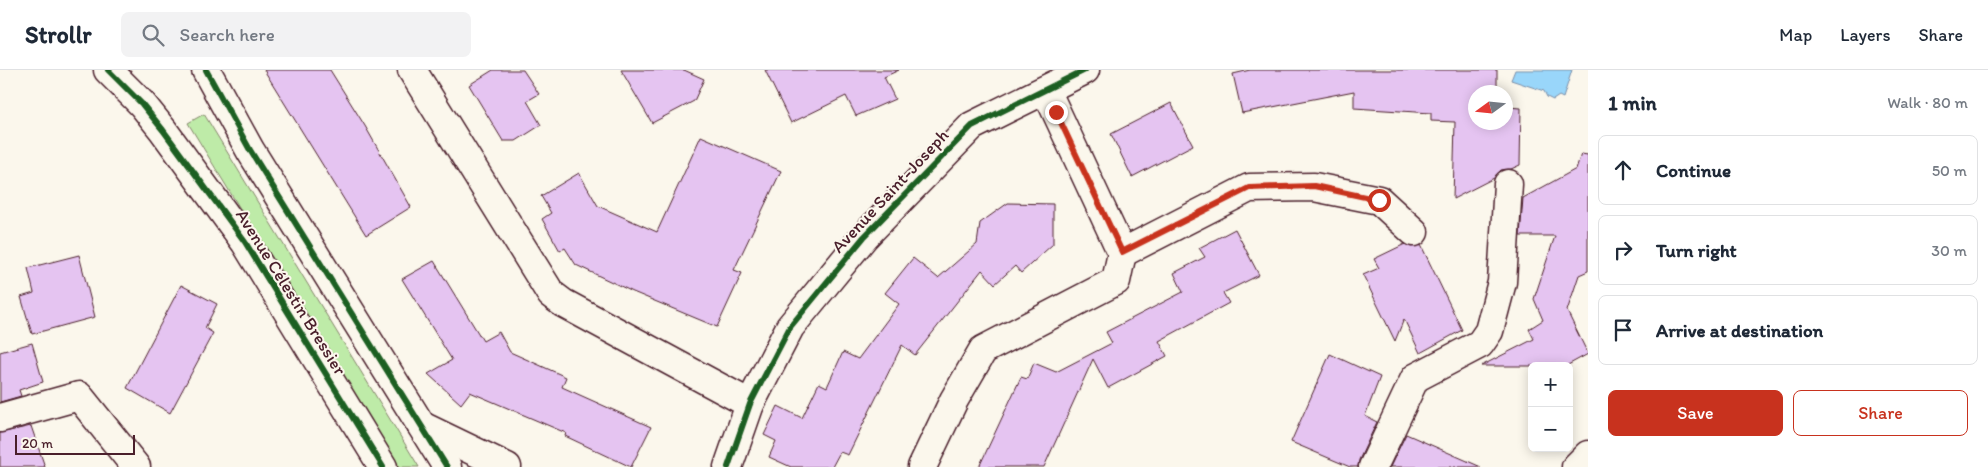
<!DOCTYPE html>
<html lang="en">
<head>
<meta charset="utf-8">
<style>
  :root { --surface:#fff; --page:#f2f2f3; --text:#1f2937; --muted:#747a83; --line:#e0e1e3; --accent:#c8321e }
  body { margin:0; font-family:Itim,sans-serif; background:var(--page); color:var(--text) }
  .controls { position:absolute; right:15px; bottom:15px; display:grid; overflow:hidden; border-radius:8px; box-shadow:0 2px 12px #0003 }
  .controls button { width:45px; height:45px; display:grid; place-items:center; padding:0; border:0; border-bottom:1px solid var(--line); background:var(--surface); color:var(--text); font:25px sans-serif }
  .compass { position:absolute; left:1468px; top:15px; width:45px; height:45px; border-radius:50%; background:var(--surface); box-shadow:0 2px 12px #0003; rotate:255deg }
  .scale { position:absolute; left:15px; bottom:12px; width:120px; box-sizing:border-box; padding-left:5px; border:2px solid #4a1f2b; border-top:0; font-size:14px; line-height:18px; white-space:nowrap; color:#4a1f2b; -webkit-text-stroke:4px #fbf7ec; paint-order:stroke }
  .stop { position:absolute; width:15px; height:15px; margin:-11px; border:4px solid #c8321e; border-radius:50%; background:#fff }
  .stop.end { background:#c8321e; border-color:#fff; box-shadow:0 1px 5px #0008 }
  .list { margin:0; padding:0; list-style:none }
  h2 { display:flex; justify-content:space-between; align-items:center; height:65px; margin:0; padding:0 20px; font-size:21px }
  h2 small { font-size:16px; font-weight:400; color:var(--muted) }
  .list li { display:grid; grid-template-columns:32px 1fr auto; gap:15px; align-items:center; box-sizing:border-box; height:70px; margin:0 10px 10px; padding:0 10px; border:1px solid var(--line); border-radius:8px }
  .list b { display:block; font-size:19px; white-space:nowrap }
  .list em { font-size:16px; font-style:normal; color:var(--muted) }
  .actions { display:flex; gap:10px; padding:15px 20px }
  .actions a { flex:1; padding:11px 0; border:1px solid var(--accent); border-radius:8px; text-align:center; font-size:18px; color:var(--accent) }
  .actions .main { background:var(--accent); color:#fff }
  .icon { flex:none; width:28px; height:28px; fill:none; stroke:currentColor; stroke-width:2; stroke-linecap:round; stroke-linejoin:round }
  .map { position:relative; flex:none; width:1588px; height:397px; overflow:hidden }
  header { display:flex; align-items:center; gap:30px; box-sizing:border-box; height:70px; padding:0 25px; background:var(--surface); border-bottom:1px solid var(--line) }
  header strong { font-size:24px }
  nav { display:flex; gap:28px; margin-inline-start:auto; font-size:18px }
  .search { width:350px; height:45px; background:var(--page); display:flex; align-items:center; gap:12px; box-sizing:border-box; padding:0 18px; border-radius:8px; color:var(--muted); font-size:19px }
  main { display:flex }
  aside { flex:1; background:var(--surface) }
  .map>svg:first-child { display:block }
  .green { fill:#beeba8; stroke:#84856a }
  .water { fill:#99d6fa; stroke:#798da7 }
  .building { fill:#e5c4f1; stroke:#4a1f2b }
  .lines { fill:none; stroke-linecap:round; stroke-linejoin:round }
  .minor-casing { stroke:#4a1f2b; stroke-width:31 }
  .secondary-casing { stroke:#4a1f2b; stroke-width:31 }
  .minor { stroke:#fbf7ec; stroke-width:28 }
  .secondary { stroke:#fbf7ec; stroke-width:28 }
  .cycleway-casing { stroke:#fbf7ec; stroke-width:9 }
  .cycleway { stroke:#1b5e20; stroke-width:6 }
  .route { stroke:#c8321e; stroke-width:6 }
  .labels { text-anchor:middle; dominant-baseline:central; stroke-width:4; stroke-linejoin:round; paint-order:stroke }
  .street-label { font-size:18px; fill:#4a1f2b; stroke:#fbf7ec }
</style>
</head>
<body>
<header>
<strong>Strollr</strong>
<div class="search"><svg class="icon" aria-label="search" viewBox="0 0 24 24"><circle cx="10" cy="10" r="6"/><path d="M15 15l6 6"/></svg>Search here</div>
<nav><a>Map</a><a>Layers</a><a>Share</a></nav>
</header>
<main>
<div class="map">
<svg width="1588" height="397" viewBox="0 0 1588 397">
  <rect width="100%" height="100%" fill="#fbf7ec"/>
  <filter id="ink" filterUnits="userSpaceOnUse"><feTurbulence type="fractalNoise" baseFrequency=".02" numOctaves="2"/><feDisplacementMap in="SourceGraphic" scale="10" xChannelSelector="R" yChannelSelector="G"/><feConvolveMatrix kernelMatrix="1 2 1 2 8 2 1 2 1" color-interpolation-filters="sRGB"/></filter>
  <g filter="url(#ink)">
    <polygon class="green" points="204,44 419,397 397,397 188,53"/>
    <polygon class="water" points="1515,0 1572,0 1563,28 1559,26 1553,30 1547,27 1544,21 1511,10"/>
    <g class="building">
      <polygon points="264,0 330,0 365,56 411,137 366,165"/>
      <polygon points="493,0 523,0 539,24 527,31 541,55 516,71 503,71 469,15"/>
      <polygon points="621,0 684,0 704,9 694,31 652,53"/>
      <polygon points="765,0 899,0 884,7 895,29 856,46 846,26 791,53"/>
      <polygon points="1250,0 1497,0 1497,22 1476,22 1476,52 1506,52 1506,37 1521,38 1520,95 1511,99 1501,100 1494,108 1453,129 1455,52 1431,51 1431,43 1354,38 1354,21 1242,43 1233,4"/>
      <polygon points="1171,33 1193,75 1132,107 1111,64"/>
      <polygon points="701,66 781,101 734,200 742,203 717,257 633,222 576,195 565,178 560,181 542,149 551,143 541,126 579,103 598,136 657,162"/>
      <polygon points="1581,84 1588,85 1588,201 1579,205 1567,241 1588,284 1566,296 1481,296 1534,269 1529,259 1543,250 1534,229 1555,166 1520,166 1523,128 1576,99"/>
      <polygon points="1008,133 1053,134 1053,174 1021,203 1015,196 995,214 982,200 915,285 902,275 848,385 840,382 832,397 791,397 769,387 776,371 764,365 778,336 802,348 819,313 827,317 843,282 858,289 899,234 885,223 913,188 938,208 977,174 980,153"/>
      <polygon points="1235,159 1259,205 1223,223 1229,233 1159,271 1167,286 1108,318 1093,289 1044,397 979,397 1021,307 1027,309 1034,293 1056,302 1112,273 1106,262 1183,222 1174,203 1205,187 1199,178"/>
      <polygon points="1405,174 1411,177 1421,175 1462,260 1420,283 1404,249 1395,271 1363,205 1379,198 1374,189"/>
      <polygon points="79,185 95,247 32,264 21,227 34,223 28,198"/>
      <polygon points="434,191 483,271 499,262 510,282 566,307 562,317 651,357 631,397 565,366 566,363 470,322 461,334 428,304 452,290 402,209"/>
      <polygon points="181,215 217,234 205,258 213,263 170,343 127,318"/>
      <polygon points="32,273 43,312 19,320 21,326 0,332 0,282"/>
      <polygon points="1330,284 1380,307 1365,346 1377,352 1359,390 1358,397 1350,397 1291,372"/>
      <polygon points="31,356 45,397 0,397 0,363"/>
      <polygon points="1406,364 1481,397 1390,397"/>
    </g>
    <g class="lines">
      <defs>
        <g id="minor">
          <polyline points="412,0 551,224 563,233 750,334"/>
          <polyline points="1122,183 1249,118 1314,117 1379,130 1414,162"/>
          <polyline points="0,348 79,326 136,397"/>
          <polyline points="422,356 507,397"/>
          <polyline points="728,397 750,334 790,257 864,167 972,56 1085,0"/>
          <polyline points="922,397 954,330 983,280 1116,211 1122,183 1046,20"/>
          <polyline points="1373,397 1415,308 1480,274 1489,261 1502,212 1508,114"/>
          <polyline points="1576,397 1588,385"/>
        </g>
        <g id="secondary">
          <polyline points="108,0 142,34 163,60 245,172 383,397"/>
          <polyline points="206,0 250,80 447,397"/>
        </g>
      </defs>
      <use href="#minor" class="minor-casing"/>
      <use href="#secondary" class="secondary-casing"/>
      <use href="#minor" class="minor"/>
      <use href="#secondary" class="secondary"/>
      <defs>
        <g id="cycleway">
          <polyline points="108,0 142,34 163,60 245,172 383,397"/>
          <polyline points="206,0 250,80 447,397"/>
          <polyline points="728,397 750,334 790,257 864,167 972,56 1085,0"/>
        </g>
      </defs>
      <use href="#cycleway" class="cycleway-casing"/>
      <use href="#cycleway" class="cycleway"/>
    </g>
  </g>
  <g class="lines" filter="url(#ink)">
    <polyline class="route" points="1056,42 1122,182 1249,118 1314,116 1379,130"/>
  </g>
  <g class="labels">
    <g class="street-label">
      <text transform="translate(890 121) rotate(-47)">Avenue Saint-Joseph</text>
      <text transform="translate(291 222) rotate(58)">Avenue Célestin Bressier</text>
    </g>
  </g>
</svg>
<div class="controls">
<button>+</button>
<button>−</button>
</div>
<svg class="compass" viewBox="-18 -18 36 36"><path d="M0-13l5 13h-10z" fill="#e53935"/><path d="M0 13l5-13h-10z" fill="#747a83"/></svg>
<div class="scale">20 m</div>
<div class="stop" style="left:1379px;top:130px"></div>
<div class="stop end" style="left:1056px;top:42px"></div>
</div>
<aside>
<h2>1 min<small>Walk · 80 m</small></h2>
<ul class="list">
<li><svg class="icon" aria-label="ahead" viewBox="0 0 24 24"><path d="M12 20V5M6 11l6-6 6 6"/></svg><div><b>Continue</b></div><em>50 m</em></li>
<li><svg class="icon" aria-label="right" viewBox="0 0 24 24"><path d="M7 20v-9h11M14 6l5 5-5 5"/></svg><div><b>Turn right</b></div><em>30 m</em></li>
<li><svg class="icon" aria-label="arrive" viewBox="0 0 24 24"><path d="M6 21V4h12l-3 4 3 4H6"/></svg><div><b>Arrive at destination</b></div></li>
</ul>
<div class="actions"><a class="main">Save</a><a>Share</a></div>
</aside>
</main>
</body>
</html>
